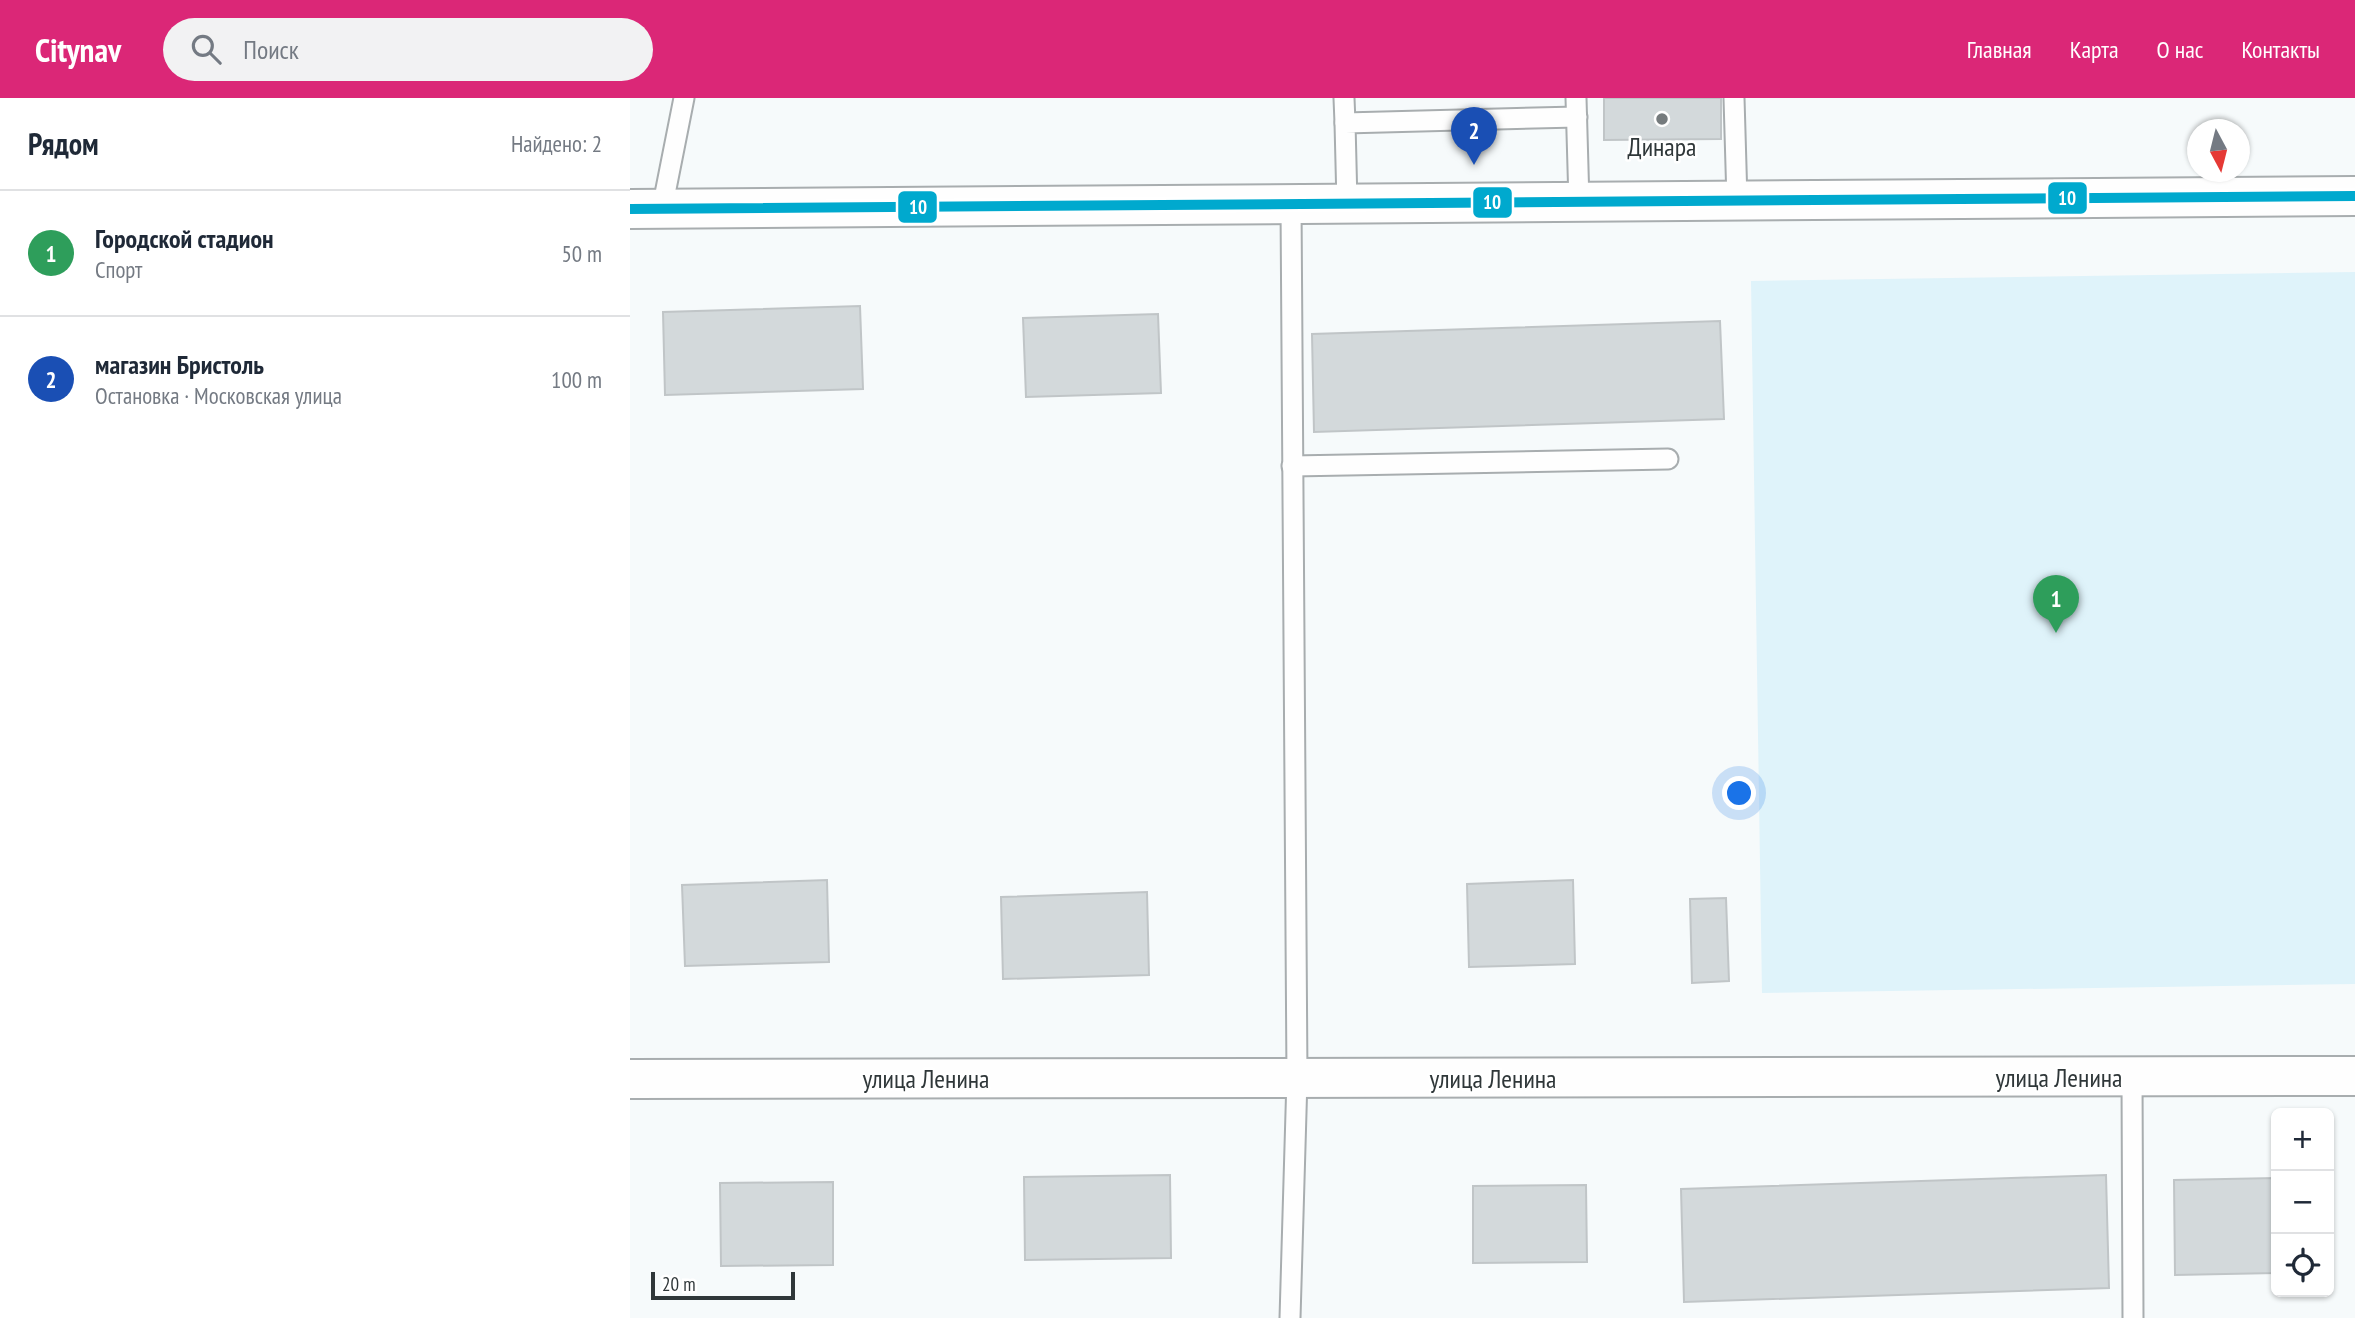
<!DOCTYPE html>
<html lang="ru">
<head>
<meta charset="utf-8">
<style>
  :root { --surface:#fff; --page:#f2f2f3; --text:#1f2937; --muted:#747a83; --line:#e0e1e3; --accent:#db2777 }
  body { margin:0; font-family:"PT Sans Narrow",sans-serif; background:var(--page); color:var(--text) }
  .controls { position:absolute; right:21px; bottom:21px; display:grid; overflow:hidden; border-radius:10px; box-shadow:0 2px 5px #0004 }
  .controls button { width:63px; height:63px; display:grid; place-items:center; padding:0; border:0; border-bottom:2px solid var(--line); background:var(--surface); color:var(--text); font:35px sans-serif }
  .compass { position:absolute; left:1557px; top:21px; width:63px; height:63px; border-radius:50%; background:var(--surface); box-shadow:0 2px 5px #0004; rotate:173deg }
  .scale { position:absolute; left:21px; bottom:18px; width:144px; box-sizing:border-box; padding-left:7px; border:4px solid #2f3739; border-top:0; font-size:19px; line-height:24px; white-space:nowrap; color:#2f3739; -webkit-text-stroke:5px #fff; paint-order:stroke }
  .you { position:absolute; left:1110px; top:696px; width:24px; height:24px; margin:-18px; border:5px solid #fff; border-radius:50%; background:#1a73e8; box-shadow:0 0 0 10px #1a73e833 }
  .badge { display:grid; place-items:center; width:46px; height:46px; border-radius:50%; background:var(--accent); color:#fff; font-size:23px; font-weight:700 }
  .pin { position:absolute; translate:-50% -58px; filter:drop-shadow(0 2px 4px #0008) }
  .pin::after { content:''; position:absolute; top:37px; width:24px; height:21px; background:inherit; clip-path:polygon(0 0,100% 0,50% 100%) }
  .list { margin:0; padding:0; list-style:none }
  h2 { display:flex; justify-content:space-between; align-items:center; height:91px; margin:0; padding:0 28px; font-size:30px }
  h2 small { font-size:23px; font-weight:400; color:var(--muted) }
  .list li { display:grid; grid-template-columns:46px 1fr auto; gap:21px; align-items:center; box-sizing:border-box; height:126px; padding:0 28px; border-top:2px solid var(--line) }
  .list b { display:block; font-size:26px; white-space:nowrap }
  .list p { margin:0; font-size:23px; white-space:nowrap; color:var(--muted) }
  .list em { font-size:23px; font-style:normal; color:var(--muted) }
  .icon { flex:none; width:38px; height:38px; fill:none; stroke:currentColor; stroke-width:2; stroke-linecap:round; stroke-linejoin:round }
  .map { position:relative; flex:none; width:1725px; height:1220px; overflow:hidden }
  header { display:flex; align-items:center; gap:42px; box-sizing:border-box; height:98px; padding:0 35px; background:var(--accent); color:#fff }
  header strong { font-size:33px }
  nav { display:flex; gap:38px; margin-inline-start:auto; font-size:24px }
  .search { width:490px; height:63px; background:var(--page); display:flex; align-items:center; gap:18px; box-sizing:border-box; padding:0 24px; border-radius:38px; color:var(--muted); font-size:26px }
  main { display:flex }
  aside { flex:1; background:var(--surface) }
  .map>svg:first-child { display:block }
  .green { fill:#dff3fa }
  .building { fill:#d3d9db; stroke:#c0c5c7; stroke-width:2 }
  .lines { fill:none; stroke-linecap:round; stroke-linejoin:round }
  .lane-casing { stroke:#a8adaf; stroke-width:23 }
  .street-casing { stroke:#a8adaf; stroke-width:42 }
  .lane { stroke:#fefefe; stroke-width:19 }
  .street { stroke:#fefefe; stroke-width:38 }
  .bus-1-casing { stroke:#fff; stroke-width:16 }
  .bus-1 { stroke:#00a9ce; stroke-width:10 }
  .poi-dot { fill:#757b7d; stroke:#fff; stroke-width:2.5 }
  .labels { text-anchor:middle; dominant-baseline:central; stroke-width:5; stroke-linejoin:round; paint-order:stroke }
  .poi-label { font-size:26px; fill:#2f3739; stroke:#fff }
  .street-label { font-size:26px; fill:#2f3739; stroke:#fff }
  .line-badge { stroke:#fff; stroke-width:2.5 }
  .badge-label { font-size:19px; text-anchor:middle; font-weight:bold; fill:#fff }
</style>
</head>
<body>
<header>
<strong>Citynav</strong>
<div class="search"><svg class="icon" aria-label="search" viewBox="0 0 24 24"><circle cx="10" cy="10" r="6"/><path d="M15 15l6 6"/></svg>Поиск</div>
<nav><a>Главная</a><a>Карта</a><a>О нас</a><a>Контакты</a></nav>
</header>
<main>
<aside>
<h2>Рядом<small>Найдено: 2</small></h2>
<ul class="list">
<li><span class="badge" style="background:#2e9e5b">1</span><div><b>Городской стадион</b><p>Спорт</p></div><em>50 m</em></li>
<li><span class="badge" style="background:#1a4fb4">2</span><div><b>магазин Бристоль</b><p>Остановка · Московская улица</p></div><em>100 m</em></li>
</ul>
</aside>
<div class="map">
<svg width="1725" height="1220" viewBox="0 0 1725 1220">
  <rect width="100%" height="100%" fill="#f6fafb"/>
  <polygon class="green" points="1725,174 1725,886 1132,895 1121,183"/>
  <g class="building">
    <polygon points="974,0 1091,0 1091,41 974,42"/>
    <polygon points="230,208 233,291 35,297 33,214"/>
    <polygon points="528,216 531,295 396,299 393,220"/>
    <polygon points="1090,223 1094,321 684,334 682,236"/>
    <polygon points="197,782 199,864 55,868 52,787"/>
    <polygon points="943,782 945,866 839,869 837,786"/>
    <polygon points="517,794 519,877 373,881 371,799"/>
    <polygon points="1096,800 1099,883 1062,885 1060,801"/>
    <polygon points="540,1077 541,1160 395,1162 394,1079"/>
    <polygon points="1476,1077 1479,1190 1054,1204 1051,1091"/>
    <polygon points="1646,1080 1646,1175 1545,1177 1544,1082"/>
    <polygon points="203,1084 203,1167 91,1168 90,1085"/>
    <polygon points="956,1087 957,1164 843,1165 843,1088"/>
  </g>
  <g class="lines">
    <defs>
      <g id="lane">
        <polyline points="714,0 715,25"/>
        <polyline points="946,0 949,105"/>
        <polyline points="1104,0 1107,103"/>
        <polyline points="717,106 715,25 947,19"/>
        <polyline points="32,111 54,0"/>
        <polyline points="662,368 1038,361"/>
        <polyline points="1502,979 1503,1220"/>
        <polyline points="660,1220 667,980 661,106"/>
      </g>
      <g id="street">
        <polyline points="0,111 1725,98"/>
        <polyline points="0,981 1725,978"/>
      </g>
    </defs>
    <use href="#lane" class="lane-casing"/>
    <use href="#street" class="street-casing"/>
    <use href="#lane" class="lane"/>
    <use href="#street" class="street"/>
    <defs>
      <polyline id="bus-1" points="0,111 1725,98"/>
    </defs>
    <use href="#bus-1" class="bus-1-casing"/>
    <use href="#bus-1" class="bus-1"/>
  </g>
  <circle class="poi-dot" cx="1032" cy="21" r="7"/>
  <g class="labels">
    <g class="poi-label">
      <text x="1032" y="48">Динара</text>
    </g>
    <g class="street-label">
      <text x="1429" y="979">улица Ленина</text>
      <text x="296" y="980">улица Ленина</text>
      <text x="863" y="980">улица Ленина</text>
    </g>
  </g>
  <g class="line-badge">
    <rect x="1417" y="83" width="41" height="34" rx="7" fill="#00a9ce"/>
    <rect x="842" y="88" width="41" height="33" rx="7" fill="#00a9ce"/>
    <rect x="267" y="92" width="41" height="34" rx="7" fill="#00a9ce"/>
  </g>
  <g class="badge-label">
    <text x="1437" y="107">10</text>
    <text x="862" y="111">10</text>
    <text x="288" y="116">10</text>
  </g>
</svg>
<div class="controls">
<button>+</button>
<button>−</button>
<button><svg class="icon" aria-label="locate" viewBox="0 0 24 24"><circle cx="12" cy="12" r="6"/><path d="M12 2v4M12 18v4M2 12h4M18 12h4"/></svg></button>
</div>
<svg class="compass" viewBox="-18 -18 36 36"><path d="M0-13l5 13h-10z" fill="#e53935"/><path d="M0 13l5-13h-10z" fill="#747a83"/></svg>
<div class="scale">20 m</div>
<div class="you"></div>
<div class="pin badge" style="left:1426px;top:535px;background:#2e9e5b">1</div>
<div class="pin badge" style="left:844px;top:67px;background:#1a4fb4">2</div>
</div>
</main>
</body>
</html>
